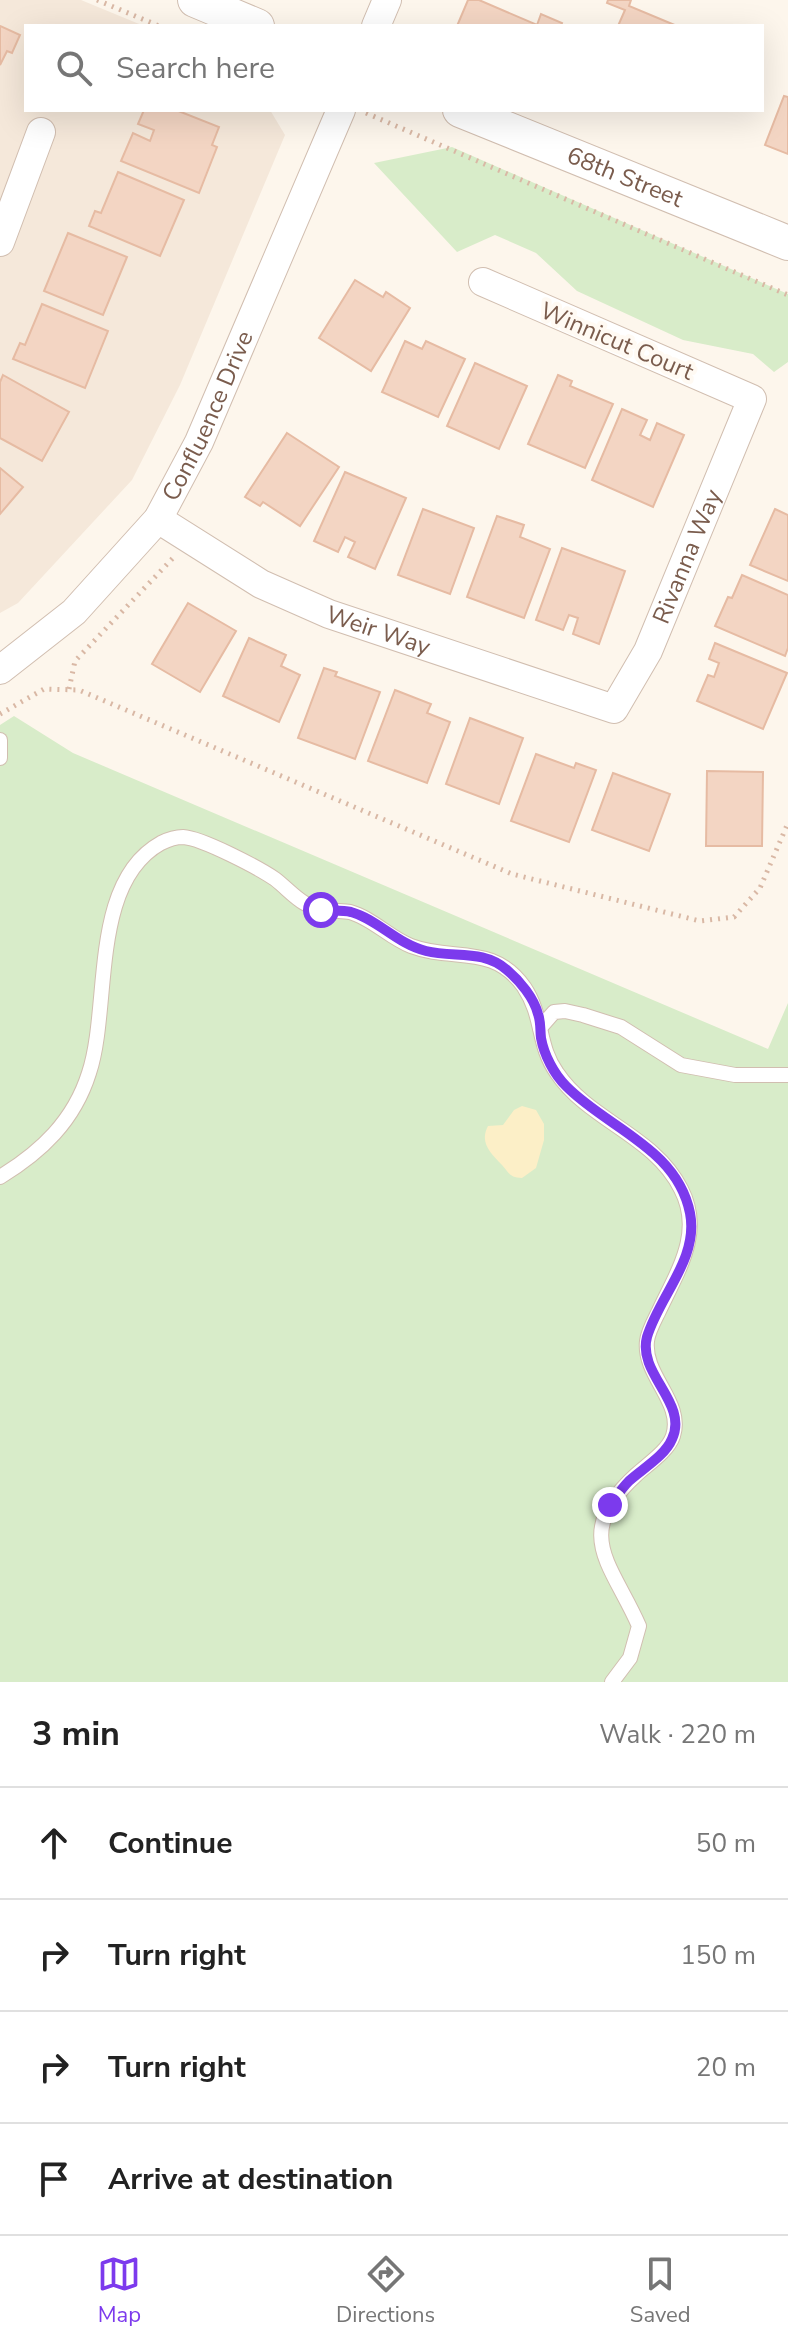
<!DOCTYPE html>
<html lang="en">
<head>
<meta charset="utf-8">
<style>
  :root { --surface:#fff; --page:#f2f2f2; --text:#222; --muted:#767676; --line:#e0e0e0; --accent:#7c3aed }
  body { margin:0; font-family:"Nunito Sans",sans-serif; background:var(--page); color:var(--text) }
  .stop { position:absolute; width:24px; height:24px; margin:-18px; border:6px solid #7c3aed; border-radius:50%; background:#fff }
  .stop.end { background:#7c3aed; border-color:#fff; box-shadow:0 2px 8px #0008 }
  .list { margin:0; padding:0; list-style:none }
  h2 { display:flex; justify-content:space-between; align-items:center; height:104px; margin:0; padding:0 32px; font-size:34px }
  h2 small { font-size:26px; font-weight:400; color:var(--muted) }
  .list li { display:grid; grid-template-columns:52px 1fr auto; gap:24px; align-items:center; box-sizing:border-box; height:112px; padding:0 32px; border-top:2px solid var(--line) }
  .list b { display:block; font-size:30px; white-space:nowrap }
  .list em { font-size:26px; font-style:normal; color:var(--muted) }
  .icon { flex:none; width:44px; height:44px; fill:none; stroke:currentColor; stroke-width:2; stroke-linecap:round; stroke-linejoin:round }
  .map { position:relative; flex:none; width:788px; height:1682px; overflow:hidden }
  .search { position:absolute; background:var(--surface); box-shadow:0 8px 32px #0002; left:24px; right:24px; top:24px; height:88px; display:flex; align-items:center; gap:20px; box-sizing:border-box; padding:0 28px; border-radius:0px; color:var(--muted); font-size:30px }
  .sheet { height:552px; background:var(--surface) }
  nav { display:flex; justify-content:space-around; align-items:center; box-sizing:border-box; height:112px; border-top:2px solid var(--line); background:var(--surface); font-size:22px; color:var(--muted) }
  nav a { display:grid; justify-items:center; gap:4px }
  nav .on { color:var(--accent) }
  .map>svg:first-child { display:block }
  .residential { fill:#f5e8da }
  .green { fill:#d8ecc9 }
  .sand { fill:#fcefc7 }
  .building { fill:#f3d5c3; stroke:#e6bba3; stroke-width:2 }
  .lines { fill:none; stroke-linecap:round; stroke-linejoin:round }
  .service-casing { stroke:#d1beb0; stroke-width:16 }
  .minor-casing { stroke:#d1beb0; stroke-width:30 }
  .tertiary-casing { stroke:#d1beb0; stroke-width:36 }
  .path { stroke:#d9b8a5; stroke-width:5; stroke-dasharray:2 6; stroke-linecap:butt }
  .service { stroke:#fff; stroke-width:14 }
  .minor { stroke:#fff; stroke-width:28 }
  .tertiary { stroke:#fff; stroke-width:34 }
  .route { stroke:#7c3aed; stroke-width:10 }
  .labels { text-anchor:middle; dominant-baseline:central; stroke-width:8; stroke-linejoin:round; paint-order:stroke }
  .street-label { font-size:24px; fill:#7a5c4d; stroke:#fffaf3 }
</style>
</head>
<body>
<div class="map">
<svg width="788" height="1682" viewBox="0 0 788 1682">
  <rect width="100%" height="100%" fill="#fdf6ec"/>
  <polygon class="residential" points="0,0 81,0 144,26 26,26 26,110 270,110 285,135 180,385 132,480 18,603 0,613"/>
  <g class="green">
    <polygon points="452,147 788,294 788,362 774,372 753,354 683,340 577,291 536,253 495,235 457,252 374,163"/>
    <polygon points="14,716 73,753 768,1049 788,1003 788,1682 0,1682 0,725"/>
  </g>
  <path class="sand" d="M 522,1106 L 536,1110 L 544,1124 L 544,1140 L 536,1168 L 522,1178 C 510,1178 509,1173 502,1165 C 491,1153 479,1143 488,1126 L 503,1125 L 514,1110 Z"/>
  <g class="building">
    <polygon points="468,0 479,0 537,25 541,14 562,23 561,26 457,26"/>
    <polygon points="608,0 631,0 629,6 677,26 618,26 625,10 607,3"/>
    <polygon points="0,26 20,35 12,53 7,51 0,65"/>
    <polygon points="784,96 788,97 788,154 765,145"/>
    <polygon points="144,110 176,110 219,127 212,145 217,147 199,193 121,161 133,133 150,141 154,130 138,124"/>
    <polygon points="118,172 184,200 160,256 89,226 95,211 101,213"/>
    <polygon points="68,233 127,257 103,315 44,291"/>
    <polygon points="355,280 383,297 386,292 410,308 371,371 319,338"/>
    <polygon points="42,304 108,331 85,388 13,359 20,343 25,345"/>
    <polygon points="405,341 422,349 426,341 465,359 438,417 382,392"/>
    <polygon points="475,363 527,386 499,449 447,426"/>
    <polygon points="3,375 69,412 42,461 0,438 0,382"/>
    <polygon points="558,375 572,381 570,386 613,404 585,468 528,444"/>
    <polygon points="622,409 647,420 640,435 650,440 657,423 684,435 653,507 592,480"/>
    <polygon points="287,433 339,467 300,526 263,502 260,506 245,497"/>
    <polygon points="0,468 23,487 0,514"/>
    <polygon points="345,472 406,498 375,569 348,557 355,542 345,537 338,552 314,541"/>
    <polygon points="423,509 474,528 450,594 398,575"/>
    <polygon points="775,509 788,515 788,581 750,565"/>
    <polygon points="497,516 524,525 520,537 550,549 524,618 467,597"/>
    <polygon points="562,548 625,571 599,644 573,634 578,618 569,615 563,630 536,620"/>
    <polygon points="742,575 788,595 788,648 785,656 715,626 728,597 732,598"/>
    <polygon points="188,603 236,631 200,692 152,664"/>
    <polygon points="249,638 286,655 281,666 300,675 279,722 223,696"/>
    <polygon points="715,643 787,673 763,729 697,701 708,675 714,677 719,663 709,659"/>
    <polygon points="324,668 337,672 335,676 380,692 355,759 298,738"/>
    <polygon points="395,690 431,704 427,713 450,722 427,783 368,761"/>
    <polygon points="470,718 523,738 499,804 446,784"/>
    <polygon points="536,754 574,768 576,763 596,770 569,842 511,821"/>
    <polygon points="707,771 763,772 762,846 706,846"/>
    <polygon points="613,773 670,794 649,851 592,830"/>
  </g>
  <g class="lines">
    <defs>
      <g id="service">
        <polyline points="0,740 0,758"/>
        <polyline points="540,1028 554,1012 565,1011 583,1015 621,1027 681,1065 735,1075 788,1075"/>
        <path d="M 0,1177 C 41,1152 74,1121 89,1073 C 111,1007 89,883 161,843 C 167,840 176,837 183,837 C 202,838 259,868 275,879 C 293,893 302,908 327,910 C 334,911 343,911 350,912 C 372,918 390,938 411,946 C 453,962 493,943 524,987 C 544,1017 537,1045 557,1073 C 589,1121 654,1135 681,1189 C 704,1233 677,1272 658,1313 C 654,1321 648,1332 647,1341 C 643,1376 684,1402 673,1436 C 668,1451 648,1464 636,1475 C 571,1534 612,1564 639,1626 L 630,1658 L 612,1682"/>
      </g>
      <g id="minor">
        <polyline points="376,26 387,0"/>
        <polyline points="0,242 41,132"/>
        <path id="s1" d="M 158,519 L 261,584 L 329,614 L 614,709 L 648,651 L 752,399 L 483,282"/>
        <path id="s2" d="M 0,670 L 74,612 L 158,519 L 199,442 L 341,110"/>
      </g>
      <g id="tertiary">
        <polyline points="195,0 257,26"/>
        <path id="s3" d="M 460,110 L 788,243"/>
      </g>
    </defs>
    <use href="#service" class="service-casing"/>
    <use href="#minor" class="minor-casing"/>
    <use href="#tertiary" class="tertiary-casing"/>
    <g class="path">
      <polyline points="97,0 159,26"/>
      <polyline points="366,113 788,295"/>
      <polyline points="69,689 75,661 173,558"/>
      <polyline points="0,714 44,689 79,690 512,874 700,921 734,917 760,888 788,823"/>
    </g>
    <use href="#service" class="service"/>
    <use href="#minor" class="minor"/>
    <use href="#tertiary" class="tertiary"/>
  </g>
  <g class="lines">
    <path class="route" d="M 321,910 C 331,911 342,910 351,912 C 377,919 397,944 426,951 C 455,958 483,949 507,970 C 520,981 534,998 538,1014 C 541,1022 540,1030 541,1038 C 544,1055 554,1074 566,1086 C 607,1128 677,1148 690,1213 C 699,1259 659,1296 647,1337 C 637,1374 689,1403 672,1439 C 665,1456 642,1469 629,1481 C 622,1488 616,1497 610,1505"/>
  </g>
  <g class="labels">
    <g class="street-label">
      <text stroke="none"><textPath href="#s3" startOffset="178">68th Street</textPath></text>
      <text transform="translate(617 341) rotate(23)">Winnicut Court</text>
      <text stroke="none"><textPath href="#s2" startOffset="334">Confluence Drive</textPath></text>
      <text stroke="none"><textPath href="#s1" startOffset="666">Rivanna Way</textPath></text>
      <text stroke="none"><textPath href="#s1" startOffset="248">Weir Way</textPath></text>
    </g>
  </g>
</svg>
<div class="stop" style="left:321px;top:910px"></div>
<div class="stop end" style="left:610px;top:1505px"></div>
<div class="search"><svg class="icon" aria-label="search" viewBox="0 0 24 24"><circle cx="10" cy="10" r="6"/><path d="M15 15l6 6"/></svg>Search here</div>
</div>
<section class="sheet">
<h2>3 min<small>Walk · 220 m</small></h2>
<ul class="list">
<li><svg class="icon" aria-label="ahead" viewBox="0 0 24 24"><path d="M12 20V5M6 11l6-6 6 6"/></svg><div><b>Continue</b></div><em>50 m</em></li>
<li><svg class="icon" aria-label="right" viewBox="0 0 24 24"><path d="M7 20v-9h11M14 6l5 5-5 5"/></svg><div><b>Turn right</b></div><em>150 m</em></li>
<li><svg class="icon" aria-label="right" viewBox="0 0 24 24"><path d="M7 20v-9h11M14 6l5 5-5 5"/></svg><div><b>Turn right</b></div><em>20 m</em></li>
<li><svg class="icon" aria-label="arrive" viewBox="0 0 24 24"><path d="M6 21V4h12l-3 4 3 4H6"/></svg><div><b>Arrive at destination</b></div></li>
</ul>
</section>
<nav>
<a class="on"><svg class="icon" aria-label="map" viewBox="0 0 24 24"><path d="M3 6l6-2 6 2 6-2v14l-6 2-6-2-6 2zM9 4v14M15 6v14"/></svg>Map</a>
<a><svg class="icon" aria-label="directions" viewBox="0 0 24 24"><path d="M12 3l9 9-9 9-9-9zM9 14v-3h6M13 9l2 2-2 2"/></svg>Directions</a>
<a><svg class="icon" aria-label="saved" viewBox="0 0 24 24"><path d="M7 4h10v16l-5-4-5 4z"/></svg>Saved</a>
</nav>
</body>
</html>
